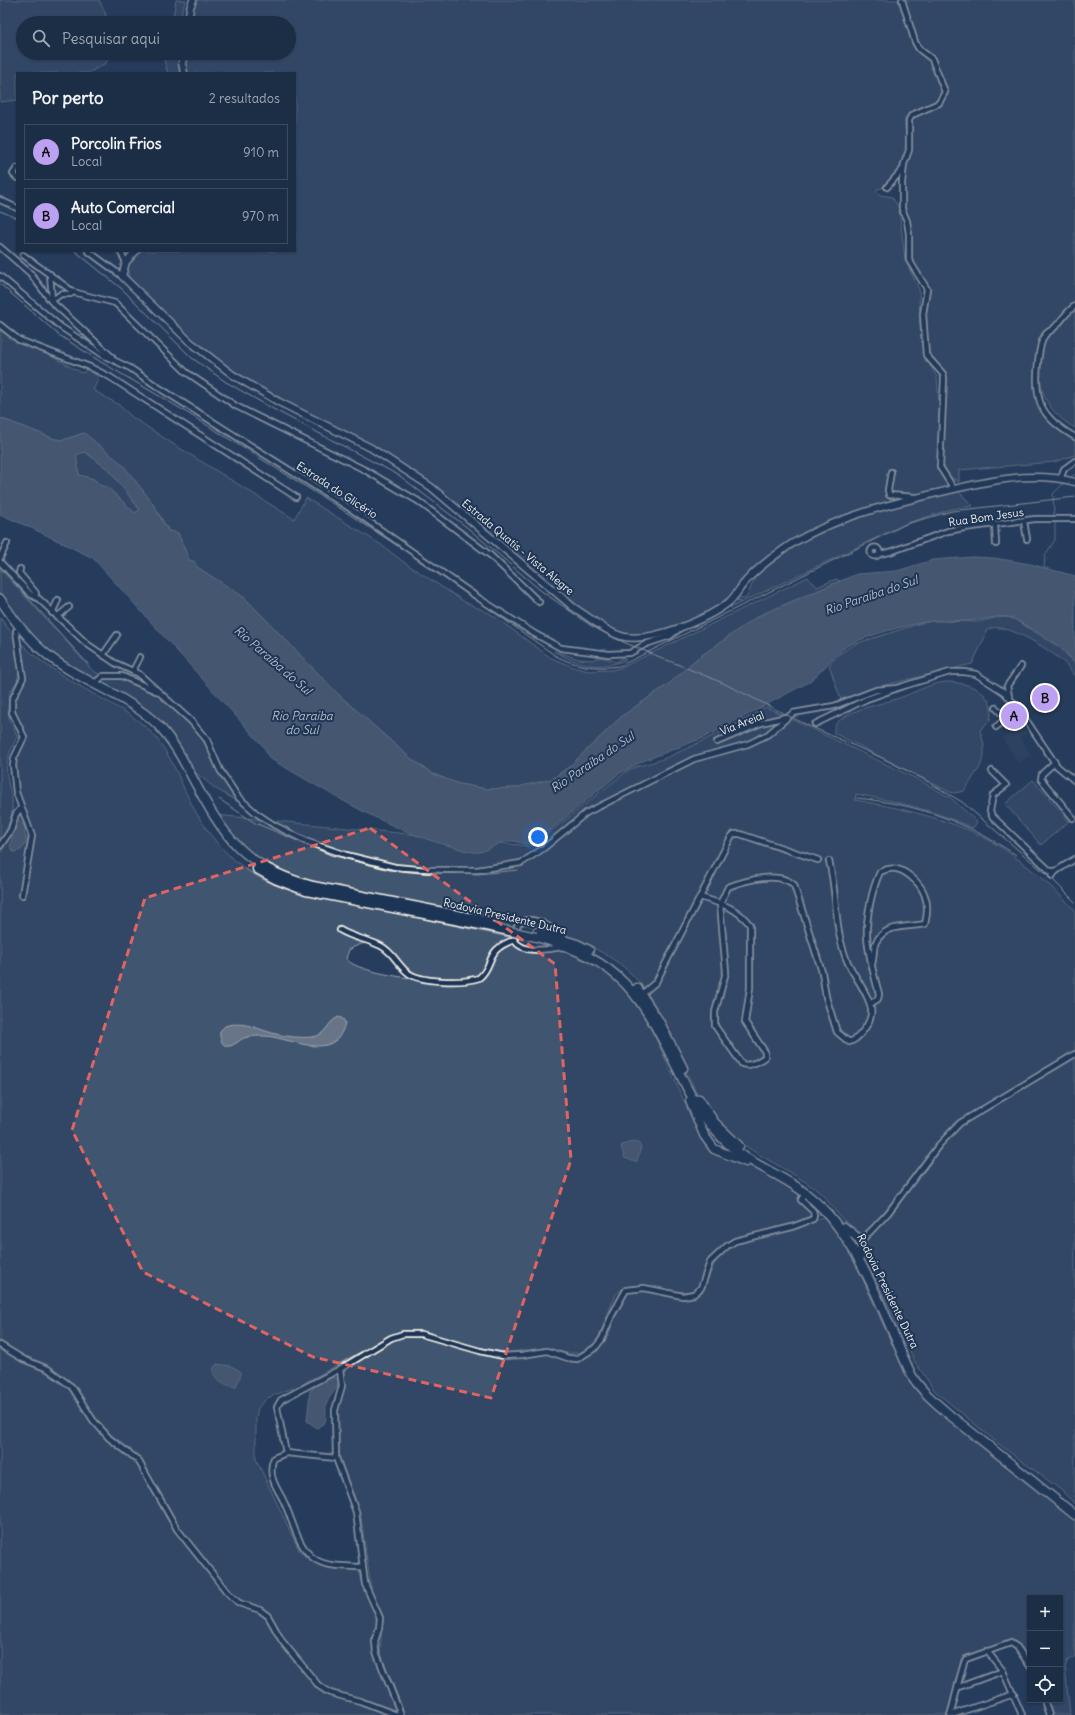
<!DOCTYPE html>
<html lang="pt">
<head>
<meta charset="utf-8">
<style>
  :root { --surface:#1c2e46; --page:#25364d; --text:#f1f3f6; --muted:#a0a8b3; --line:#3a4a5f; --accent:#bca0f2 }
  body { margin:0; font-family:Delius,sans-serif; background:var(--page); color:var(--text) }
  .controls { position:absolute; right:12px; bottom:12px; display:grid; overflow:hidden; border-radius:0px; box-shadow:0 1px 3px #0004 }
  .controls button { width:36px; height:36px; display:grid; place-items:center; padding:0; border:0; border-bottom:1px solid var(--line); background:var(--surface); color:var(--text); font:20px sans-serif }
  .you { position:absolute; left:538px; top:837px; width:14px; height:14px; margin:-10px; border:3px solid #fff; border-radius:50%; background:#1a73e8; box-shadow:0 0 0 6px #1a73e833 }
  .badge { display:grid; place-items:center; width:26px; height:26px; border-radius:50%; background:var(--accent); color:#111; font-size:13px; font-weight:700 }
  .pin { position:absolute; translate:-50% -50%; border:2px solid #fff; box-shadow:0 1px 4px #0006 }
  .list { margin:0; padding:0; list-style:none }
  h2 { display:flex; justify-content:space-between; align-items:center; height:52px; margin:0; padding:0 16px; font-size:17px }
  h2 small { font-size:13px; font-weight:400; color:var(--muted) }
  .list li { display:grid; grid-template-columns:26px 1fr auto; gap:12px; align-items:center; box-sizing:border-box; height:56px; margin:0 8px 8px; padding:0 8px; border:1px solid var(--line); border-radius:0px }
  .list b { display:block; font-size:15px; white-space:nowrap }
  .list p { margin:0; font-size:13px; white-space:nowrap; color:var(--muted) }
  .list em { font-size:13px; font-style:normal; color:var(--muted) }
  .icon { flex:none; width:22px; height:22px; fill:none; stroke:currentColor; stroke-width:2; stroke-linecap:round; stroke-linejoin:round }
  .map { position:relative; flex:none; width:1075px; height:1715px; overflow:hidden }
  .search { position:absolute; background:var(--surface); box-shadow:0 1px 3px #0004; left:16px; top:16px; width:280px; height:44px; display:flex; align-items:center; gap:10px; box-sizing:border-box; padding:0 14px; border-radius:22px; color:var(--muted); font-size:15px }
  .panel { position:absolute; background:var(--surface); box-shadow:0 1px 3px #0004; left:16px; top:72px; width:280px; height:180px; border-radius:0px }
  .map>svg:first-child { display:block }
  .built { fill:#334966 }
  .green { fill:#40546f; stroke:#9aa2ac }
  .water { fill:#677588; stroke:#9fa7ae; fill-rule:evenodd }
  .lines { fill:none; stroke-linecap:round; stroke-linejoin:round }
  .stream { stroke:#9fa7ae; stroke-width:1 }
  .street-casing { stroke:#f4f1e8; stroke-width:8 }
  .secondary-casing { stroke:#f4f1e8; stroke-width:9 }
  .highway-casing { stroke:#f4f1e8; stroke-width:11 }
  .street { stroke:#1d3557; stroke-width:4.5 }
  .secondary { stroke:#1d3557; stroke-width:6 }
  .highway { stroke:#1d3557; stroke-width:8 }
  .rail { stroke:#f4f1e8; stroke-width:1 }
  .highway-bridge-casing { stroke:#f4f1e8; stroke-width:11; stroke-linecap:butt }
  .highway-bridge { stroke:#1d3557; stroke-width:8 }
  .marked { fill:none; stroke:#df6462; stroke-width:3; stroke-dasharray:8 5; stroke-linejoin:round }
  .labels { text-anchor:middle; dominant-baseline:central; stroke-width:4; stroke-linejoin:round; paint-order:stroke }
  .street-label { font-size:11px; fill:#f4f1e8; stroke:#1d3557 }
  .water-label { font-size:12px; font-style:italic; fill:#bcbfc2; stroke:#1d3557 }
</style>
</head>
<body>
<div class="map">
<svg width="1075" height="1715" viewBox="0 0 1075 1715">
  <rect width="100%" height="100%" fill="#263d5d"/>
  <filter id="ink" filterUnits="userSpaceOnUse"><feTurbulence type="fractalNoise" baseFrequency=".025" numOctaves="2"/><feDisplacementMap in="SourceGraphic" scale="8" xChannelSelector="R" yChannelSelector="G"/><feConvolveMatrix kernelMatrix="1 2 1 2 8 2 1 2 1" color-interpolation-filters="sRGB"/></filter>
  <g filter="url(#ink)">
    <polygon class="built" points="1022,726 1027,733 1020,737 1031,755 1018,763 1002,738"/>
    <g class="green">
      <polygon points="0,0 99,0 105,12 107,23 23,23 23,53 111,53 106,63 88,73 17,73 17,100 0,102"/>
      <polygon points="176,0 186,0 182,10 181,23 172,23"/>
      <path d="M 196,0 L 899,0 L 912,43 L 919,53 L 929,59 L 943,91 L 939,101 C 932,104 913,109 908,114 C 901,121 907,133 907,141 C 908,156 898,175 887,185 C 884,188 879,188 876,190 L 880,195 L 892,197 L 899,208 L 905,260 L 919,289 L 920,325 L 923,354 L 937,377 L 939,407 L 938,464 L 940,473 L 947,482 L 947,487 L 860,511 L 818,527 L 793,541 L 731,597 L 718,606 L 684,624 L 661,632 L 633,635 L 624,634 L 600,622 L 571,602 L 522,559 L 426,480 L 237,375 L 201,349 L 144,294 L 129,278 L 127,265 L 138,251 L 295,251 L 295,73 L 186,73 L 185,60 L 188,53 L 289,53 L 289,23 L 190,23 L 192,8 Z"/>
      <path d="M 904,0 L 1075,0 L 1075,305 C 1069,311 1063,319 1056,325 C 1054,327 1051,328 1048,330 C 1043,336 1036,356 1035,365 C 1031,409 1040,415 1075,439 L 1075,455 L 1054,462 L 959,470 L 959,482 L 950,477 L 943,468 L 946,380 L 927,356 L 924,320 L 928,295 L 913,266 L 910,254 L 911,233 L 904,212 L 902,199 L 906,167 L 911,152 L 910,125 L 914,116 C 926,111 944,107 947,93 L 936,62 L 918,42 Z"/>
      <polygon points="165,53 180,53 180,73 168,73 164,60"/>
      <path d="M 1075,309 L 1075,428 C 1040,408 1033,378 1045,340 L 1059,327 Z"/>
      <polygon points="0,330 15,341 44,352 80,372 84,373 86,369 99,377 93,390 119,405 132,417 173,444 294,519 306,498 380,544 405,563 465,602 491,614 551,658 576,668 589,671 612,670 621,668 808,577 811,582 813,582 817,587 836,579 840,581 758,616 695,660 670,683 622,716 570,766 552,779 514,788 487,789 459,784 433,774 410,758 338,694 245,598 197,567 189,560 178,533 169,531 151,501 123,465 84,433 63,440 55,439 0,418"/>
      <polygon points="85,452 109,470 140,510 135,513 107,487 101,486 94,479 79,475 76,454"/>
      <path d="M 958,491 L 973,506 L 952,509 L 907,523 L 730,608 L 736,601 L 740,602 L 736,597 L 737,596 L 744,599 L 747,597 C 750,591 752,583 755,578 C 760,572 768,567 774,562 C 825,519 895,507 958,491 Z"/>
      <polygon points="0,569 92,670 104,677 114,676 131,681 152,692 161,693 194,725 237,801 216,789 196,773 186,762 170,735 64,663 31,634 18,619 0,593"/>
      <path d="M 1006,617 L 1014,619 L 1062,649 L 1075,664 L 1075,677 C 1071,671 1067,664 1061,660 C 1049,650 1000,617 986,631 L 985,637 L 972,664 L 873,688 L 841,700 L 829,665 L 839,654 L 855,644 L 918,624 L 933,621 L 978,622 L 994,618 Z"/>
      <path d="M 0,618 L 15,637 L 19,672 L 17,681 L 10,692 L 8,707 L 9,719 L 17,736 C 14,746 8,753 7,763 C 5,776 10,787 12,800 C 14,815 7,829 0,842 Z"/>
      <path d="M 20,642 C 42,665 69,680 97,696 C 115,706 135,716 150,731 C 166,747 176,770 185,791 C 210,844 240,876 298,893 L 514,938 L 514,939 C 490,947 493,958 481,976 C 470,983 420,980 409,972 C 404,968 400,961 395,956 C 382,941 365,939 349,950 L 346,958 C 353,975 461,987 479,980 C 493,975 486,950 514,941 C 524,957 544,947 559,949 C 573,951 591,962 602,970 C 648,1003 663,1059 687,1107 C 693,1121 700,1135 710,1146 C 718,1156 744,1162 757,1167 C 781,1177 806,1193 823,1213 L 787,1226 L 743,1236 L 729,1242 L 711,1258 L 701,1283 L 693,1291 L 679,1292 L 639,1286 L 624,1288 L 616,1294 L 597,1341 L 585,1350 L 579,1353 L 567,1353 L 545,1348 L 509,1352 L 496,1351 L 459,1343 L 428,1332 L 406,1331 L 389,1336 L 301,1385 L 267,1398 L 258,1408 L 256,1417 L 256,1459 L 299,1550 C 319,1572 332,1568 359,1569 C 359,1590 373,1599 377,1616 C 379,1629 371,1639 374,1653 L 397,1712 L 324,1687 L 288,1644 L 269,1614 L 241,1601 L 219,1580 L 175,1522 L 160,1498 L 141,1459 L 105,1431 L 91,1415 L 79,1391 L 73,1384 L 51,1368 L 17,1353 L 0,1342 L 0,854 L 15,828 L 17,813 L 21,810 L 30,833 L 33,833 C 25,811 11,785 16,761 C 17,753 24,746 26,738 L 14,709 L 14,700 L 25,680 Z"/>
      <path d="M 554,651 L 579,659 L 592,660 C 601,655 609,659 616,662 L 623,658 L 626,660 C 599,670 579,666 554,651 Z"/>
      <path d="M 946,682 C 968,682 997,692 990,720 L 980,730 L 984,745 L 984,755 L 980,767 L 964,791 L 955,793 L 950,792 L 834,733 C 833,728 836,723 840,720 C 855,708 878,705 896,699 C 913,694 927,684 946,682 Z"/>
      <path d="M 766,707 L 919,780 L 951,798 L 977,822 L 973,828 C 933,810 899,802 856,794 L 855,800 C 900,808 947,818 987,839 C 1020,857 1049,884 1075,910 L 1075,1052 L 954,1123 L 888,1207 L 872,1226 L 862,1233 C 847,1231 832,1203 819,1192 C 779,1160 738,1153 706,1107 C 673,1060 667,997 617,962 C 580,936 536,927 492,917 C 446,908 401,900 355,890 C 325,884 293,879 266,862 C 245,850 231,834 216,815 L 530,846 L 536,843 L 627,771 C 640,764 654,763 668,757 C 701,742 734,726 766,707 Z"/>
      <polygon points="1033,780 1069,821 1041,845 1005,804"/>
      <polygon points="1075,1056 1075,1504 1061,1490 1000,1445 935,1391 915,1362 871,1269 866,1253 867,1240 927,1168 948,1138 962,1123"/>
      <path d="M 826,1215 L 848,1247 L 892,1344 L 908,1374 L 1075,1519 L 1075,1656 L 1067,1661 L 1065,1667 L 1070,1715 L 1052,1715 L 1046,1700 L 1060,1700 L 1060,1598 L 1030,1598 L 1030,1661 L 1017,1643 L 1011,1641 L 961,1658 L 956,1690 L 948,1715 L 405,1715 L 380,1651 L 383,1615 L 372,1594 L 360,1511 L 342,1466 L 339,1454 L 338,1417 L 339,1404 L 344,1387 L 343,1371 L 394,1339 L 401,1336 L 412,1335 L 501,1358 L 522,1358 L 545,1353 L 568,1361 L 581,1361 L 597,1350 L 607,1337 L 625,1296 C 635,1281 676,1300 692,1297 C 709,1293 709,1262 726,1249 C 738,1240 754,1239 769,1235 C 788,1231 808,1225 826,1215 Z"/>
      <polygon points="0,1348 10,1355 52,1374 72,1390 92,1423 100,1433 136,1461 168,1521 202,1564 237,1605 257,1612 265,1618 284,1649 318,1690 325,1695 361,1704 391,1715 0,1715"/>
    </g>
    <g class="water">
      <path d="M 0,418 L 55,439 L 63,440 L 84,433 L 123,465 L 151,501 L 168,531 L 178,533 L 189,560 L 194,561 L 197,567 L 245,598 L 338,694 L 410,758 L 433,774 L 459,784 L 487,789 L 514,788 L 552,779 L 570,766 L 622,716 L 670,683 L 695,660 L 758,616 L 857,574 L 897,571 L 933,560 L 973,557 L 994,558 L 1030,564 L 1075,576 L 1075,663 C 1059,642 1035,631 1013,618 C 1000,614 990,619 977,620 C 965,622 953,620 941,620 C 919,621 866,635 847,646 C 832,656 822,673 807,683 L 703,738 L 643,761 L 620,773 L 534,843 C 524,846 517,840 508,841 C 495,842 486,854 473,852 C 466,851 457,848 450,846 C 385,829 327,791 269,758 L 264,747 L 93,558 L 38,531 L 0,514 ZM 85,452 L 109,470 L 140,510 L 135,513 L 107,487 L 101,486 L 94,479 L 79,475 L 76,455 Z"/>
      <path d="M 16,821 L 20,821 L 24,825 L 26,842 L 21,850 L 14,852 L 11,850 C 9,840 16,832 16,821 Z"/>
      <path d="M 339,1017 L 343,1019 L 345,1023 C 335,1064 293,1038 265,1036 C 258,1036 251,1036 244,1038 C 239,1040 235,1045 230,1046 C 222,1048 219,1037 220,1031 L 225,1026 C 244,1020 259,1030 276,1034 C 288,1037 301,1038 313,1037 C 327,1035 328,1020 339,1017 Z"/>
      <polygon points="632,1142 638,1143 641,1147 637,1161 635,1162 625,1158 621,1147 622,1145"/>
      <path d="M 217,1364 L 231,1366 L 240,1371 L 241,1374 L 236,1387 C 227,1386 212,1379 213,1369 Z"/>
      <path d="M 334,1377 L 338,1378 C 340,1388 331,1393 327,1402 C 324,1409 328,1417 324,1424 L 317,1428 L 307,1421 L 310,1391 L 319,1383 Z"/>
    </g>
    <g class="lines">
      <g class="stream">
        <polyline points="1070,478 1075,474"/>
        <polyline points="1054,517 1053,494 1064,483"/>
        <polyline points="1044,568 1045,555 1055,540 1055,522"/>
      </g>
      <defs>
        <g id="street">
          <polyline points="902,0 915,42 919,49 932,59 945,92 939,103 912,115 909,120 909,150 904,164 902,182 902,209 907,221 909,234 909,260 927,289 923,314 926,355 943,374 944,378 940,467 954,489"/>
          <polyline points="17,168 13,174 17,178"/>
          <polyline points="887,187 903,169"/>
          <polyline points="0,200 17,208"/>
          <polyline points="0,247 30,273 51,301"/>
          <polyline points="88,251 122,276"/>
          <polyline points="120,251 126,262"/>
          <polyline points="23,255 72,291 71,294 61,294 51,301 112,357"/>
          <polyline points="50,274 52,300"/>
          <polyline points="0,276 61,327 105,356 130,368 161,389 351,509 480,599 535,634 561,648 609,654 630,653 646,644 670,636 679,629"/>
          <polyline points="73,292 115,303 186,372 236,406 365,470 418,501 490,555 539,602"/>
          <path d="M 1075,306 C 1067,311 1063,319 1056,326 C 1053,330 1048,331 1045,335 C 1040,342 1039,354 1038,362 C 1034,401 1040,417 1075,437"/>
          <polyline points="0,325 19,340 90,367 110,377 296,497"/>
          <polyline points="891,472 888,490 889,495 915,497"/>
          <polyline points="1061,477 1064,469 1075,461"/>
          <polyline points="1024,521 1027,539"/>
          <polyline points="995,525 996,544"/>
          <circle cx="875" cy="552" r="4.5"/>
          <polyline points="879,554 890,552 948,531 964,528 1035,519 1075,519"/>
          <polyline points="0,558 7,543"/>
          <polyline points="0,562 30,594 39,599 87,644 115,663 139,674 191,721 207,740 220,770 238,797 256,813 274,825 308,842 346,855 395,867 427,870 477,870 521,863 544,848 586,813 694,759 748,744 767,735 793,713 834,706 876,690 897,688 950,672 964,672 976,674 1004,692 1018,708 1057,766 1075,781"/>
          <polyline points="20,569 19,573 36,593 35,597"/>
          <polyline points="52,613 58,600"/>
          <polyline points="57,617 69,607"/>
          <polyline points="16,631 23,678 12,700 12,712 24,737 14,758 13,765 16,792 32,836 22,895"/>
          <polyline points="103,655 117,635"/>
          <polyline points="133,671 140,657"/>
          <polyline points="95,683 103,676 122,676 156,691"/>
          <polyline points="1009,696 1007,686 1021,666"/>
          <polyline points="996,708 1006,718"/>
          <polyline points="815,724 867,699 895,689"/>
          <polyline points="996,727 1018,708"/>
          <polyline points="717,742 761,723 786,717"/>
          <polyline points="1055,762 1042,774 1041,779 1073,818"/>
          <polyline points="992,771 1006,785 993,795 990,811 992,816 1050,871 1056,871"/>
          <polyline points="0,846 11,830 16,814 21,808"/>
          <polyline points="1052,876 1056,871 1075,859"/>
          <path d="M 700,897 C 719,903 737,907 750,925 L 750,988 L 745,1022 L 765,1052 L 765,1057 C 758,1062 750,1067 742,1064 L 715,1026 L 715,1012 L 726,972 L 720,904 L 728,887 C 746,880 779,871 794,885 L 822,972 L 826,997 L 837,1032 L 849,1042 C 858,1040 869,1025 871,1015 C 874,1001 854,976 848,963 C 833,929 838,895 829,861"/>
          <path d="M 340,930 C 353,938 367,939 381,946 C 393,952 397,964 407,972 C 419,983 464,983 479,978 C 495,965 484,950 514,940"/>
          <path d="M 563,947 C 548,949 524,955 514,940 L 515,930 L 519,923 C 535,913 553,930 565,938"/>
          <polyline points="642,994 656,982 731,837 734,834 740,834 818,860"/>
          <path d="M 870,1004 L 878,999 L 879,994 C 874,975 868,955 867,936 C 866,917 872,889 880,872 C 883,871 886,869 889,869 C 903,866 921,883 925,896 C 928,904 927,916 925,924 C 907,928 886,923 876,942 C 873,948 874,958 872,964"/>
          <polyline points="869,1233 888,1213 939,1145 960,1123 1075,1054"/>
          <polyline points="860,1240 866,1236"/>
          <polyline points="0,1345 23,1359 48,1369 72,1387 93,1420 109,1438 138,1460 177,1529 227,1592 239,1603 260,1610 268,1616 282,1641 319,1686 330,1693 360,1701 397,1715"/>
          <polyline points="340,1369 342,1386 335,1410 336,1458 356,1512 365,1584 380,1618 379,1628 375,1641 376,1652 401,1715"/>
          <polyline points="286,1453 336,1458"/>
          <path d="M 362,1567 C 346,1566 325,1568 312,1557 C 297,1545 292,1518 284,1502 C 280,1493 274,1486 272,1476 C 271,1470 271,1464 274,1458 L 286,1453 L 277,1407 L 281,1400 L 340,1369 L 391,1338 L 403,1334 L 421,1334 L 480,1351 L 503,1356 L 522,1355 L 547,1351 L 568,1358 L 577,1359 L 595,1348 L 602,1339 L 612,1315 L 626,1290 L 644,1288 L 683,1296 L 694,1294 L 701,1288 L 710,1262 L 727,1246 L 735,1241 L 792,1227 L 813,1219 L 814,1216 L 813,1211 L 801,1200 L 805,1193"/>
          <polyline points="987,1651 1003,1671 1022,1715"/>
          <polyline points="959,1687 1003,1671"/>
          <polyline points="1044,1700 1049,1715"/>
          <path d="M 950,1715 C 954,1705 962,1663 966,1659 L 1011,1643 L 1017,1647 L 1030,1666"/>
          <polyline points="951,1715 1014,1694"/>
        </g>
        <g id="secondary">
          <polyline points="188,23 190,8 193,0"/>
          <polyline points="184,73 182,63 185,53"/>
          <path d="M 136,251 L 126,262 L 122,276 L 189,341 L 233,375 L 279,402 L 371,448 L 431,487 L 573,607 C 589,617 607,633 625,637 C 653,642 708,619 729,602 C 736,596 740,587 746,581 C 759,566 777,554 793,543 C 835,518 883,506 929,495 C 974,484 1029,469 1075,482"/>
        </g>
        <g id="highway">
          <path d="M 0,599 C 13,619 26,637 44,652 C 78,681 124,693 157,724 C 172,739 182,758 192,777 C 224,837 243,867 313,886 L 493,922"/>
          <polyline points="257,869 275,879 306,891 491,927"/>
          <polyline points="537,932 577,944 589,950"/>
          <path d="M 536,937 C 623,961 640,994 678,1070 C 690,1095 703,1119 723,1139 C 742,1159 768,1169 792,1184 C 813,1197 831,1215 845,1237 C 866,1268 881,1305 896,1340 C 901,1352 906,1364 912,1376 C 922,1392 937,1404 951,1416 L 1075,1515"/>
          <polyline points="637,988 659,1021 683,1068"/>
          <polyline points="699,1099 715,1123 739,1146"/>
          <polyline points="690,1101 704,1135 714,1149 746,1162"/>
          <path d="M 844,1227 C 855,1236 864,1239 861,1255"/>
        </g>
      </defs>
      <use href="#street" class="street-casing"/>
      <use href="#secondary" class="secondary-casing"/>
      <use href="#highway" class="highway-casing"/>
      <use href="#street" class="street"/>
      <use href="#secondary" class="secondary"/>
      <use href="#highway" class="highway"/>
      <g class="rail">
        <polyline points="0,211 17,218"/>
        <polyline points="75,251 122,289 192,358 226,382 275,410 400,476 469,529 540,590 590,625 616,639 723,683 805,724 882,758 925,780 962,802 1052,879 1075,902"/>
        <path d="M 0,284 L 59,335 L 101,362 L 173,404 L 324,498 L 421,561 L 556,656 C 577,667 596,669 620,666 L 906,524 L 952,511 L 1075,497"/>
        <polyline points="0,567 88,664"/>
        <path d="M 857,798 C 919,805 963,820 1016,855"/>
        <polyline points="219,799 255,823 331,855 390,870 478,874 518,870"/>
      </g>
      <defs>
        <polyline id="highway-bridge" points="491,927 536,937"/>
      </defs>
      <use href="#highway-bridge" class="highway-bridge-casing"/>
      <use href="#highway-bridge" class="highway-bridge"/>
    </g>
  </g>
  <path d="M0 0H1075V1715H0ZM 370,828 L 555,964 L 571,1160 L 491,1398 L 313,1357 L 143,1272 L 72,1130 L 145,898 Z" fill="#263d5d" fill-opacity=".55" fill-rule="evenodd"/>
  <path class="marked" d="M 370,828 L 555,964 L 571,1160 L 491,1398 L 313,1357 L 143,1272 L 72,1130 L 145,898 Z"/>
  <g class="labels">
    <g class="street-label">
      <text transform="translate(337 490) rotate(33)">Estrada do Glicério</text>
      <text transform="translate(986 517) rotate(-8)">Rua Bom Jesus</text>
      <text transform="translate(518 547) rotate(40)">Estrada Quatis - Vista Alegre</text>
      <text transform="translate(742 723) rotate(-22)">Via Areial</text>
      <text transform="translate(505 916) rotate(13)">Rodovia Presidente Dutra</text>
      <text transform="translate(888 1291) rotate(64)">Rodovia Presidente Dutra</text>
    </g>
    <g class="water-label">
      <text transform="translate(871 595) rotate(-19)">Rio Paraíba do Sul</text>
      <text transform="translate(273 660) rotate(41)">Rio Paraíba do Sul</text>
      <text x="302" y="715">Rio Paraiba<tspan x="302" dy="14">do Sul</tspan></text>
      <text transform="translate(592 762) rotate(-34)">Rio Paraíba do Sul</text>
    </g>
  </g>
</svg>
<div class="controls">
<button>+</button>
<button>−</button>
<button><svg class="icon" aria-label="locate" viewBox="0 0 24 24"><circle cx="12" cy="12" r="6"/><path d="M12 2v4M12 18v4M2 12h4M18 12h4"/></svg></button>
</div>
<div class="you"></div>
<div class="pin badge" style="left:1014px;top:716px">A</div>
<div class="pin badge" style="left:1045px;top:698px">B</div>
<div class="search"><svg class="icon" aria-label="search" viewBox="0 0 24 24"><circle cx="10" cy="10" r="6"/><path d="M15 15l6 6"/></svg>Pesquisar aqui</div>
<section class="panel">
<h2>Por perto<small>2 resultados</small></h2>
<ul class="list">
<li><span class="badge">A</span><div><b>Porcolin Frios</b><p>Local</p></div><em>910 m</em></li>
<li><span class="badge">B</span><div><b>Auto Comercial</b><p>Local</p></div><em>970 m</em></li>
</ul>
</section>
</div>
</body>
</html>
